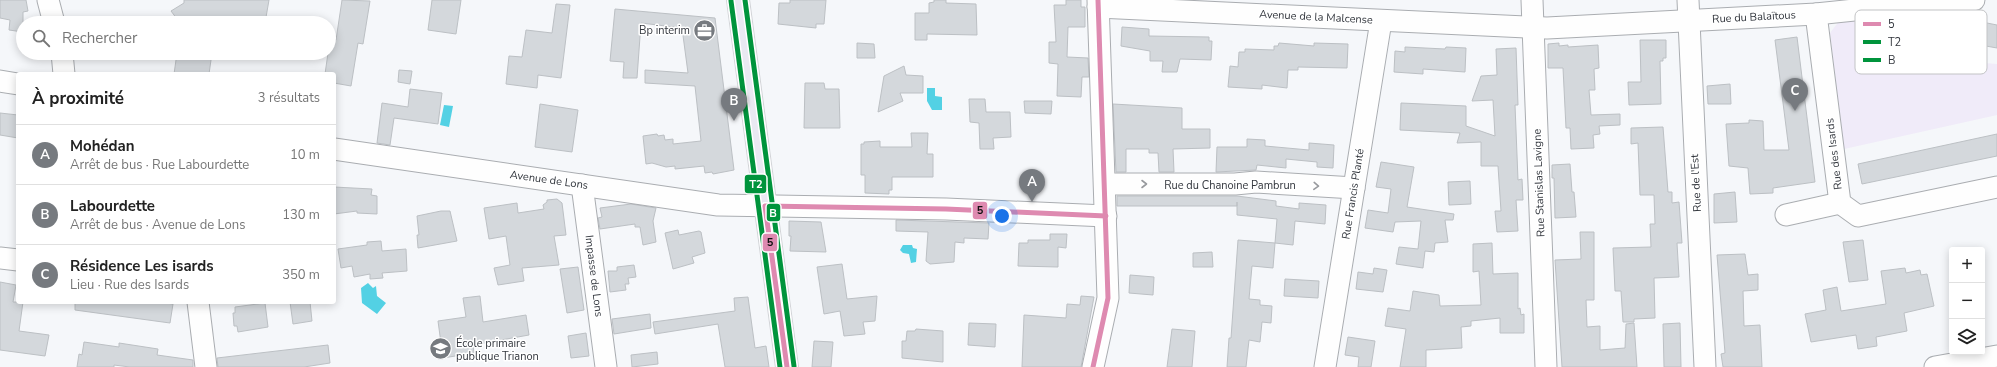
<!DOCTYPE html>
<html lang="fr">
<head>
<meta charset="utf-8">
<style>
  :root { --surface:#fff; --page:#f6f6f6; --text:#222; --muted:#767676; --line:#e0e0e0; --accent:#767a7f }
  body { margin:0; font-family:"Nunito Sans",sans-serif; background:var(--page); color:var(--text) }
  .controls { position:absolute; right:12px; bottom:12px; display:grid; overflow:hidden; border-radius:4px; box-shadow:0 2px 10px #0003 }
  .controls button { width:36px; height:36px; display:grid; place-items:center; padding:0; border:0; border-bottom:1px solid var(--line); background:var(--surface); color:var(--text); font:20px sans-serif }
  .you { position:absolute; left:1002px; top:216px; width:14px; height:14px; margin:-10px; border:3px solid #fff; border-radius:50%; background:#1a73e8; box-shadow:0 0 0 6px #1a73e833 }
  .badge { display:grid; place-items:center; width:26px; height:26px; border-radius:50%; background:var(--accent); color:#fff; font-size:13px; font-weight:700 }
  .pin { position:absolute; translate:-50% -33px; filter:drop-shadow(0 1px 2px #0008) }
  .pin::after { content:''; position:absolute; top:21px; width:14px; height:12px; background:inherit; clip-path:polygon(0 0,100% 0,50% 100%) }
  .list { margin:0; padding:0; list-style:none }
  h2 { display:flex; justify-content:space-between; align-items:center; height:52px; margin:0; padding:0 16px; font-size:17px }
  h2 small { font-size:13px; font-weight:400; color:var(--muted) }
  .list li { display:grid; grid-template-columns:26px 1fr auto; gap:12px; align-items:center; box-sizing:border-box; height:60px; padding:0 16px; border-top:1px solid var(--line) }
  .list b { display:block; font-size:15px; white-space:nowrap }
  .list p { margin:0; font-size:13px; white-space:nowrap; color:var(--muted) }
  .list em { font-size:13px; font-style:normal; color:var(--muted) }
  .icon { flex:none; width:22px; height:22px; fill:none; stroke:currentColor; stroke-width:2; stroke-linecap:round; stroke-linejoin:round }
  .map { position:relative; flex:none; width:1997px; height:367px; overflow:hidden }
  .search { position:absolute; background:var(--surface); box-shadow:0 2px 10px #0003; left:16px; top:16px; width:320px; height:44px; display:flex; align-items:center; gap:10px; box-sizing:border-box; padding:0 14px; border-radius:22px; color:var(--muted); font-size:15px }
  .panel { position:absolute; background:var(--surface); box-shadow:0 2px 10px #0003; left:16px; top:72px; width:320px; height:232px; border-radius:4px }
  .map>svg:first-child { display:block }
  .green { fill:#f0ebf9 }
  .water { fill:#53d1e4 }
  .building { fill:#d4d8dc; stroke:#bcc0c4 }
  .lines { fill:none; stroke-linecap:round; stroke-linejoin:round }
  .minor-casing { stroke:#aaadb1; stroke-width:23 }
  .major-casing { stroke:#d2d4d7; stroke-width:24 }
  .minor { stroke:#fefefe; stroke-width:21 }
  .major { stroke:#e9e9f2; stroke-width:22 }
  .bus-1-casing { stroke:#fff; stroke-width:8 }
  .bus-2-casing { stroke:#fff; stroke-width:8 }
  .bus-3-casing { stroke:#fff; stroke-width:8 }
  .bus-1 { stroke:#de8ab0; stroke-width:5 }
  .bus-2 { stroke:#00943c; stroke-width:5 }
  .bus-3 { stroke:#00943c; stroke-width:5 }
  .oneway { stroke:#989a9e }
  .labels { text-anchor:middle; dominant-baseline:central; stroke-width:3; stroke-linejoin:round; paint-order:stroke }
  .street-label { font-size:11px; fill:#32363d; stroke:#fff }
  .poi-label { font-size:11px; fill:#32363d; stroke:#fff; text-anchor:end }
  .key { fill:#fff; stroke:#c2c3c5; stroke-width:1 }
  .key-label { font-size:11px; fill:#32363d }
  .line-badge { stroke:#fff; stroke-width:1.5 }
  .badge-label { font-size:11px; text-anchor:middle; font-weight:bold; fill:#fff }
  .pale-badge-label { font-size:11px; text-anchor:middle; font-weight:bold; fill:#111 }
</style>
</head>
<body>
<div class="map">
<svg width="1997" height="367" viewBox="0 0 1997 367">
  <rect width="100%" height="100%" fill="#f5f7fa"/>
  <polygon class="green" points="1941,13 1937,59 1997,64 1997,115 1844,149 1830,33 1840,20"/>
  <g class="water">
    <polygon points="927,88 935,88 935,96 942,97 942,110 932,110 927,101"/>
    <polygon points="444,105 453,106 449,127 440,125"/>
    <polygon points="903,245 912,245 913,248 917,249 916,262 911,263 909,254 903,253 900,250"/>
    <polygon points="368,283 373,288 376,286 377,296 386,303 377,314 362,303 361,288"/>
  </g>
  <g class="building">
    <polygon points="0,0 26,0 28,11 23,12 23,32 9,30 10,20 0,18"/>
    <polygon points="184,0 269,0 265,23 180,23 171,11 184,3"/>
    <polygon points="342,0 370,1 363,44 358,43 351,86 334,83 334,74 325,74 330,39 336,40"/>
    <polygon points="432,0 461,0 456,34 428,30"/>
    <polygon points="790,0 826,0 824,24 816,24 816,28 778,24 779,3 790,3"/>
    <polygon points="934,0 946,0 946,3 976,4 977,35 927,34 927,40 915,40 915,13 929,13 929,3 934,2"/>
    <polygon points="1066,0 1081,0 1081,7 1085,7 1085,27 1068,27 1067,57 1088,58 1089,77 1082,77 1081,97 1057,96 1058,64 1049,63 1049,42 1056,42 1054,5 1066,5"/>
    <polygon points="556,4 570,5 561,78 538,75 537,88 506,84 509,56 522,57 526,30 552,33"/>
    <polygon points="615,9 715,18 734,170 713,174 712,172 705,173 704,166 675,169 675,166 666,167 652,163 646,164 643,136 657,134 658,136 664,135 665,140 673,139 673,144 701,141 695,86 645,83 645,70 688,73 682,28 641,23 637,78 623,78 624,62 610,61"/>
    <polygon points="1960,22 1982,26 1982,22 1997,25 1997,48 1958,41"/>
    <polygon points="1122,27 1149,29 1149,36 1209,37 1209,41 1212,41 1211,60 1180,59 1177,72 1162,72 1163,61 1150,61 1150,51 1121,46"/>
    <polygon points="1797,37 1815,182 1773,188 1773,193 1750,194 1748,168 1729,166 1726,124 1749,123 1749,120 1763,121 1764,150 1789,150 1775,40"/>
    <polygon points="1640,40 1666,40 1666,58 1663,58 1663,61 1660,61 1661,104 1629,105 1628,82 1641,82"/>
    <polygon points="857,43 874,44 875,58 857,58"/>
    <polygon points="1279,43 1314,46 1314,43 1348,44 1347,68 1298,67 1298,70 1288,70 1287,88 1262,85 1262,89 1228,87 1230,66 1238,67 1239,52 1245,52 1245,49 1274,50 1274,46 1278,46"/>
    <polygon points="1559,43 1559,46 1568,45 1568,47 1598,45 1599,68 1594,69 1595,90 1589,90 1591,115 1620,114 1620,125 1599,126 1600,134 1593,135 1594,148 1571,149 1570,128 1566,128 1563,68 1548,68 1548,44"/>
    <polygon points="1405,47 1445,49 1446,47 1466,48 1465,72 1423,69 1423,74 1394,72 1395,51 1405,52"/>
    <polygon points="1516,48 1518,105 1515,105 1518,180 1522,179 1523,200 1516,200 1518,231 1497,232 1495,211 1501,211 1498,166 1481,166 1481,142 1457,143 1460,133 1400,130 1401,103 1466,106 1466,126 1495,136 1493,100 1472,101 1481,76 1497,75 1496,49"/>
    <polygon points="177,53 212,53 209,74 174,74"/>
    <polygon points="904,66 906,75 923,76 923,93 900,93 903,101 878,112 884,76"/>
    <polygon points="399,70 412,71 410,84 398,82"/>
    <polygon points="805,83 824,83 825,89 839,89 840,128 804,128"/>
    <polygon points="1730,84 1731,104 1708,104 1707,86"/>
    <polygon points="410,89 442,93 438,124 394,118 390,145 377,143 382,103 408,107"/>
    <polygon points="969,99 985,99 986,112 1010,112 1011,137 993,138 994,149 980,149 979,123 970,122"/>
    <polygon points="1024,101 1052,101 1051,114 1025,113"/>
    <polygon points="540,104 578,110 572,152 535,147"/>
    <polygon points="1113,104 1182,108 1182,129 1210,129 1210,148 1173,149 1174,172 1159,172 1158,153 1149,153 1149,149 1126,149 1126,172 1116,172"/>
    <polygon points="0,113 18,115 18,138 0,135"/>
    <polygon points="1663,127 1668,192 1672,192 1672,203 1679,202 1682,243 1677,243 1679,277 1654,278 1655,318 1634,319 1634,322 1623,322 1621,291 1615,291 1613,248 1651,247 1650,224 1655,224 1654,195 1640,195 1638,143 1631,144 1631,128"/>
    <polygon points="911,133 928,133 927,154 933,154 933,177 892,177 892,190 889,190 889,194 865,193 865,175 861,175 861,144 864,144 864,142 880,141 880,147 912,147"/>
    <polygon points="1997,134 1997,156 1862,184 1858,164"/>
    <polygon points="1247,139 1265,140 1265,146 1309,150 1309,143 1334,145 1333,168 1317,167 1317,162 1286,159 1286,168 1257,165 1256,170 1216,172 1217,147 1247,147"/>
    <polygon points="1381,162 1414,167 1407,207 1454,214 1453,220 1445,220 1448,242 1435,243 1434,252 1425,251 1423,268 1396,264 1399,247 1418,249 1421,221 1395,222 1393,232 1365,228 1368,210 1388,213 1391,189 1376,187"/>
    <polygon points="1570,164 1572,192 1574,192 1576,217 1555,218 1554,178 1552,178 1552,165"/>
    <polygon points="1470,181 1471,204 1449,205 1448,182"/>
    <polygon points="334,187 372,189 371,195 377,196 377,214 357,213 357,211 334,214"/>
    <polygon points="1735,192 1737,222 1714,223 1714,194"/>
    <polygon points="1117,196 1237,196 1276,201 1276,206 1299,209 1299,203 1326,205 1325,224 1295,221 1293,245 1275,243 1273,268 1252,266 1249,299 1260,300 1260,305 1272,306 1271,323 1262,322 1260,342 1249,340 1246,367 1227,367 1229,338 1231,338 1238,240 1275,243 1277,219 1237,215 1237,202 1237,206 1117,206"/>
    <polygon points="557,199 562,203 566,235 554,236 559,265 522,268 524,281 498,285 494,268 510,265 506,236 489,239 484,208 517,203 518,213 544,209 543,205 547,202 547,200"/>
    <polygon points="631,204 656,208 653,221 656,242 643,245 640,227 635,227 635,224 600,229 598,218 602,217 600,208"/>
    <polygon points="441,211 450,211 457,241 418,248 417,235 419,235 417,216"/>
    <polygon points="896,220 989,223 988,239 964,238 964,243 955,242 954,262 930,264 926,261 928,232 896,231"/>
    <polygon points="789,221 821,222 826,252 790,251 791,236 789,236"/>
    <polygon points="678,230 679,235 699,231 701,232 705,253 692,257 694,263 673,269 665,233"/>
    <polygon points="1580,232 1594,232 1594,300 1586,300 1587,327 1600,326 1600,350 1625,348 1626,324 1634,323 1637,367 1562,367 1555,260 1581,259"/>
    <polygon points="1050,234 1067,234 1066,248 1058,247 1058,267 1018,266 1019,243 1028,243 1028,240 1050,240"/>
    <polygon points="1863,240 1868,280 1849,282 1843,242"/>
    <polygon points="381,241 382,251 406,249 407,271 382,273 383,278 370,279 370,274 354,277 352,266 341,268 338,249 367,245 367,242"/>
    <polygon points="1492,243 1493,274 1518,273 1518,309 1520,308 1521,315 1524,314 1524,333 1500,333 1500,318 1471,321 1471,326 1461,327 1462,348 1426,350 1426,367 1400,367 1406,329 1385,326 1388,308 1410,311 1413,291 1439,295 1440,306 1481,305 1479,271 1473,272 1473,244"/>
    <polygon points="1212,252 1213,267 1193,267 1193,253"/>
    <polygon points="1745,254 1748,275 1758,274 1758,290 1743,291 1744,326 1760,325 1762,367 1723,367 1721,354 1725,353 1717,255"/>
    <polygon points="842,264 847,299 877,296 875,321 863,322 865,334 844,336 840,311 824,314 817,267"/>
    <polygon points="634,265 636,277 628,278 629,284 625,284 626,290 610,292 608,271 617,271 617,267"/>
    <polygon points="578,267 584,310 567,313 560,269"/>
    <polygon points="1374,268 1387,270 1383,292 1356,289 1358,272 1373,274"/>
    <polygon points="1905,268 1906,273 1920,270 1921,275 1927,274 1934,306 1904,313 1907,331 1876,337 1877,346 1858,349 1856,335 1811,342 1805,314 1826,310 1823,290 1837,287 1841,311 1886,304 1881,271"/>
    <polygon points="1130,275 1154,277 1153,295 1129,293"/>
    <polygon points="1285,279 1319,281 1318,298 1284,296"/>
    <polygon points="0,282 16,285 13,302 23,302 19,331 49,335 45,356 0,350"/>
    <polygon points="480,296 483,322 526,315 529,335 473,345 474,353 443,358 438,321 466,317 463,298"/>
    <polygon points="1081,296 1094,297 1081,367 1022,367 1024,315 1066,318 1067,304 1080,305"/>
    <polygon points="748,297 755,348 766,346 769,367 725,367 718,324 655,334 653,322 735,311 734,298"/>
    <polygon points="75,302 158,302 173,304 170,323 75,310"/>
    <polygon points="290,302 310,302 312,321 293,324"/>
    <polygon points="265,303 268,327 238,332 237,326 234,326 233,313 235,313 235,307"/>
    <polygon points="650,314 651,328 614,334 612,319"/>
    <polygon points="969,323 996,324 995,347 968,345"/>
    <polygon points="1680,323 1681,367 1664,367 1663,324"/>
    <polygon points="916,329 943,331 943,362 902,358 902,341 906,341 907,331 915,331"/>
    <polygon points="1172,329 1195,331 1192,367 1167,367"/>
    <polygon points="586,333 589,356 571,358 568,336"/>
    <polygon points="1348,337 1375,341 1371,367 1358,367 1359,357 1345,355"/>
    <polygon points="814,341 833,342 831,367 812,367"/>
    <polygon points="84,342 119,347 119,343 158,349 157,355 193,360 193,367 130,367 114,365 114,367 77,367 79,354 82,355"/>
    <polygon points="328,345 330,363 304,367 218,367 217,358"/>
    <polygon points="657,352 658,364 632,367 631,355"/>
  </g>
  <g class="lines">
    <defs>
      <g id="minor">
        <polyline points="48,0 54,23"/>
        <polyline points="1532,0 1546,367"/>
        <polyline points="1688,0 1705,367"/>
        <polyline points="1098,7 1547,28 1816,14 1931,2 1974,0"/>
        <polyline points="1816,14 1840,203 1858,216 1997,187"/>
        <polyline points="62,53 64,74"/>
        <polyline points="0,81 18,84"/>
        <polyline points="334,149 718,205 946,209 1106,216"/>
        <polyline points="1105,184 1235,184 1256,182 1354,188"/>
        <polyline points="582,185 606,367"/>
        <polyline points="1786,215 1840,203"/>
        <polyline points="0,258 18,260"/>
        <polyline points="198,302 206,367"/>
        <polyline points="1093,367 1108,298 1098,0"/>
        <polyline points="1325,367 1381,21"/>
        <polyline points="1935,367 1997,356"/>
      </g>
      <polyline id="major" points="738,0 787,367"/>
    </defs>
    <use href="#minor" class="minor-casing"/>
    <use href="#major" class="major-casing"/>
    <use href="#minor" class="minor"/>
    <use href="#major" class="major"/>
    <defs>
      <g id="bus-1">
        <polyline points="787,367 765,206 946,209 1106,216"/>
        <polyline points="1093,367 1108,298 1098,0"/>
      </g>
      <polyline id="bus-2" points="731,1 780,367"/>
      <polyline id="bus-3" points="745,0 794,366"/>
    </defs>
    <use href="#bus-1" class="bus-1-casing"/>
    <use href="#bus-2" class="bus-2-casing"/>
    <use href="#bus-3" class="bus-3-casing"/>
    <use href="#bus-1" class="bus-1"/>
    <use href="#bus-2" class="bus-2"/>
    <use href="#bus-3" class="bus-3"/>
  </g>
  <defs><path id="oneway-chevron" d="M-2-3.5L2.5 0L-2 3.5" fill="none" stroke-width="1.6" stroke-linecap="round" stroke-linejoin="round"/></defs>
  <g class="oneway">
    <use href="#oneway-chevron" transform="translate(1144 184)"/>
    <use href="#oneway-chevron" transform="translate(1316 186) rotate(3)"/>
  </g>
  <defs>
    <symbol id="office-disc" viewBox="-11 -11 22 22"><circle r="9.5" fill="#767a7f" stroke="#fff"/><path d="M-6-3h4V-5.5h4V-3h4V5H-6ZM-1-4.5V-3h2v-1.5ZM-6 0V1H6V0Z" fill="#fff"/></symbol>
    <symbol id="school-disc" viewBox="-11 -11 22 22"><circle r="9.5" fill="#767a7f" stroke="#fff"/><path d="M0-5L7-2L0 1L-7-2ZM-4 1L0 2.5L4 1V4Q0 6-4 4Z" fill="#fff"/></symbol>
  </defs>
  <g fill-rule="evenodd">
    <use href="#office-disc" x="692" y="18" width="25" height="25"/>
    <use href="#school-disc" x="428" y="336" width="25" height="25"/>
  </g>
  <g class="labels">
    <g class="street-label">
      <text transform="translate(1316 17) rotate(3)">Avenue de la Malcense</text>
      <text transform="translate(1754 17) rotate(-3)">Rue du Balaïtous</text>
      <text transform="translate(1834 154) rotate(-97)">Rue des Isards</text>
      <text transform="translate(549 180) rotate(8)">Avenue de Lons</text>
      <text transform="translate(1539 183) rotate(-92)">Rue Stanislas Lavigne</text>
      <text transform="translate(1696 183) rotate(-93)">Rue de l'Est</text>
      <text x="1230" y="185">Rue du Chanoine Pambrun</text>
      <text transform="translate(1353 194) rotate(-81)">Rue Francis Planté</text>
      <text transform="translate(594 276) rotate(83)">Impasse de Lons</text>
    </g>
    <g class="poi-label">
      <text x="690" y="30">Bp interim</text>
      <text x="456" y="343" text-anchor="start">École primaire<tspan x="456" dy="13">publique Trianon</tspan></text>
    </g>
  </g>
  <rect x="1855" y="10" width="132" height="64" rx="6" class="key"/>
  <rect x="1863" y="22" width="18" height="4" fill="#de8ab0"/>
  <rect x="1863" y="40" width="18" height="4" fill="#00943c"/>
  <rect x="1863" y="58" width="18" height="4" fill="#00943c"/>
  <g class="key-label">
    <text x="1888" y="28">5</text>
    <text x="1888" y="46">T2</text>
    <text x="1888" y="64">B</text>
  </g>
  <g class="line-badge">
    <rect x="744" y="174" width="23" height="20" rx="4" fill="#00943c"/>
    <rect x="972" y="201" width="16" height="19" rx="4" fill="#de8ab0"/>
    <rect x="766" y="203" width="15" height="19" rx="4" fill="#00943c"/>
    <rect x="762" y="233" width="16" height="19" rx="4" fill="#de8ab0"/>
  </g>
  <g class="badge-label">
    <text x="756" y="188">T2</text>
    <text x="773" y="217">B</text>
  </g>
  <g class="pale-badge-label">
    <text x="980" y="214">5</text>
    <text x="770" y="246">5</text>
  </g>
</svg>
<div class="controls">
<button>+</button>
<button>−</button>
<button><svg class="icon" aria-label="layers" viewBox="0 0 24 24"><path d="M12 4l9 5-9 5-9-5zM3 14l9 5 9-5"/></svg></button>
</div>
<div class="you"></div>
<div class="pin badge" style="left:1032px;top:202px">A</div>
<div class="pin badge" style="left:734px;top:121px">B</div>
<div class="pin badge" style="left:1795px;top:111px">C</div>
<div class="search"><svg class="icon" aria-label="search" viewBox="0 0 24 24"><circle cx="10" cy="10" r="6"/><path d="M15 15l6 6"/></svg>Rechercher</div>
<section class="panel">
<h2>À proximité<small>3 résultats</small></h2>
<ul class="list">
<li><span class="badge">A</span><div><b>Mohédan</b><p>Arrêt de bus · Rue Labourdette</p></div><em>10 m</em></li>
<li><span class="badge">B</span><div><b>Labourdette</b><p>Arrêt de bus · Avenue de Lons</p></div><em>130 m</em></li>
<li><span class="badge">C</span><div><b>Résidence Les isards</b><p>Lieu · Rue des Isards</p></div><em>350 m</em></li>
</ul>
</section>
</div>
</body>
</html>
